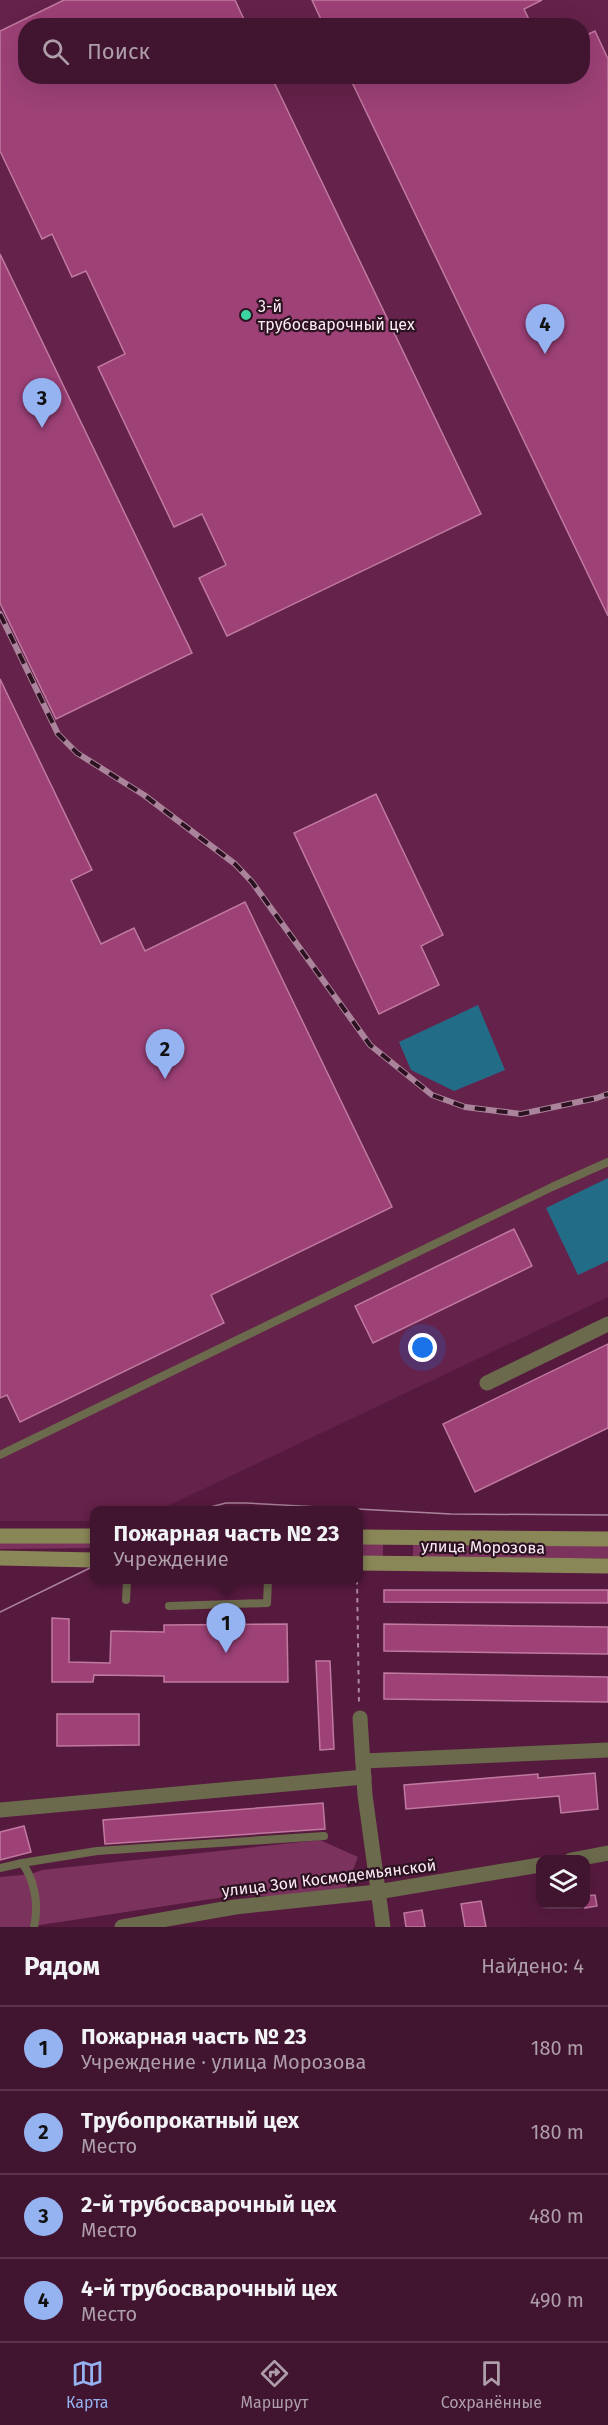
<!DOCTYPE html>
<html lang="ru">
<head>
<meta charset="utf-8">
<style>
  :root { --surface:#41142f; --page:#4c213b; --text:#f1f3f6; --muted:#ae9eaa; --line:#5a334b; --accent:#95b2f1 }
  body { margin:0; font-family:"Fira Sans",sans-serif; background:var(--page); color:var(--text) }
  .controls { position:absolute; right:18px; bottom:18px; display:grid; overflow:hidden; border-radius:12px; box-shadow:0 6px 24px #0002 }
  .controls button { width:54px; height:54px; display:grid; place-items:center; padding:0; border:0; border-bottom:2px solid var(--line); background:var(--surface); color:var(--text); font:30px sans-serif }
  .you { position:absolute; left:423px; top:1348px; width:21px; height:21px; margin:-15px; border:4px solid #fff; border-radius:50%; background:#1a73e8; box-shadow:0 0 0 9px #1a73e833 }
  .badge { display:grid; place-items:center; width:39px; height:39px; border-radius:50%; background:var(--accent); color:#111; font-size:20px; font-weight:700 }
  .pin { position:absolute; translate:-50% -50px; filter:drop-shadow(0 2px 3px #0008) }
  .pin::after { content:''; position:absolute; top:32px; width:21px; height:18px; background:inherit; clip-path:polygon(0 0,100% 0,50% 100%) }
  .popup { position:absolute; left:90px; top:1506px; width:273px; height:78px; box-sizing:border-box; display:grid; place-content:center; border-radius:12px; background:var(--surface); filter:drop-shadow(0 2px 4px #0005); font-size:20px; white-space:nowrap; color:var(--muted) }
  .popup b { font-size:22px; color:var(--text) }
  .popup::after { content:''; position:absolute; left:50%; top:100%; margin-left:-12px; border:12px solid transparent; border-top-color:var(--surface) }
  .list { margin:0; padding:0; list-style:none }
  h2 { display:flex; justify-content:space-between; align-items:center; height:78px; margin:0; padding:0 24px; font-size:26px }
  h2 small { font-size:20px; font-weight:400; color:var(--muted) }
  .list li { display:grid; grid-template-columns:39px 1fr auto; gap:18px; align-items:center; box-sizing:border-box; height:84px; padding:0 24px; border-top:2px solid var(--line) }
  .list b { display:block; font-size:22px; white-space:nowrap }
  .list p { margin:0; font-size:20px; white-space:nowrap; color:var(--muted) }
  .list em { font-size:20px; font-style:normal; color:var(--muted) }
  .icon { flex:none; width:33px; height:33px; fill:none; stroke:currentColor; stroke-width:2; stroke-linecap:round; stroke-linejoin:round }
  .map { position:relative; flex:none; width:608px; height:1927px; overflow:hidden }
  .search { position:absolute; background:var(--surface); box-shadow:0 6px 24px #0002; left:18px; right:18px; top:18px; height:66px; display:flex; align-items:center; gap:15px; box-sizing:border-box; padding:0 21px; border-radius:24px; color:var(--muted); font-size:22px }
  .sheet { height:414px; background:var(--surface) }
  nav { display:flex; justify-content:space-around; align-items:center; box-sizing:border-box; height:84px; border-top:2px solid var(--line); background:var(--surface); font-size:16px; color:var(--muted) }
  nav a { display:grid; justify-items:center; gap:3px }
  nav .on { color:var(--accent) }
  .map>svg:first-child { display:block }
  .built { fill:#65224a; fill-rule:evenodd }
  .green { fill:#7b325d }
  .water { fill:#236c88 }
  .building { fill:#9d4177; stroke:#c0799f; stroke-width:1.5 }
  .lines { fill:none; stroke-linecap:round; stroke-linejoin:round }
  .path { stroke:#ac879d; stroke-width:2; stroke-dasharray:4.5 4.5; stroke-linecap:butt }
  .lane { stroke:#6b6a4c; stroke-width:8 }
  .street { stroke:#6b6a4c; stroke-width:15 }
  .secondary { stroke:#898757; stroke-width:15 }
  .tram { stroke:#aa849a; stroke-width:1.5 }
  .rail-casing { stroke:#aa849a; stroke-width:6 }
  .rail { stroke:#2d1221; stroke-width:4; stroke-dasharray:11; stroke-linecap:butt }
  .poi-dot { fill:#3cd4a3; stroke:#2d1221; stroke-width:2 }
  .labels { text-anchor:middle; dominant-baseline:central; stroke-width:4.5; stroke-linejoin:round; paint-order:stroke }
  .poi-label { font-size:16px; fill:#fcecf4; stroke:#2d1221; text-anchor:start }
  .street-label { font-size:16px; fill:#fcecf4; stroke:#2d1221 }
</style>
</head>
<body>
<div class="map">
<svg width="608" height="1927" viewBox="0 0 608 1927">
  <rect width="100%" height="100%" fill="#571a3f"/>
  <path class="built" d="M 0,0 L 608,0 L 608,1297 L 159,1510 L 94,1510 L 94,1521 L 0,1521 ZM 26,26 L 582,26 L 582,76 L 26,76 Z"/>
  <g class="green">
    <polygon points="0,1542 94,1543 94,1548 0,1549"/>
    <polygon points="383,1543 383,1556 358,1557 358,1544"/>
    <polygon points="413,1545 608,1546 608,1558 413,1558"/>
    <polygon points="320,1840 358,1857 343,1896 231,1896 27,1927 0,1927 0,1877 31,1874 42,1870"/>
  </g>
  <g class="water">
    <polygon points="478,1005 505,1070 454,1091 411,1070 399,1042"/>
    <polygon points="608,1178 608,1261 578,1275 546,1208"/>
  </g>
  <g class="building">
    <polygon points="64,0 235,0 247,26 26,26 26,76 271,76 481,514 227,636 199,578 226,565 202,514 174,527 98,367 125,354 86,271 72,277 52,234 42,239 0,151 0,31"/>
    <polygon points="312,0 542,0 524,9 532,26 324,26"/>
    <polygon points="595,31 608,59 608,616 349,76 582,76 582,37"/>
    <polygon points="0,254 192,653 56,719 0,603"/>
    <polygon points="0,679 92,870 71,880 101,944 134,928 145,951 245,902 392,1207 211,1295 224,1323 20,1422 7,1395 0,1398"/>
    <polygon points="376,794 443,935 421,946 439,985 379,1014 294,833"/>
    <polygon points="514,1229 532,1266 373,1343 355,1306"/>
    <polygon points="608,1344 608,1428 475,1492 443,1424"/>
    <polygon points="384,1590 608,1590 608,1603 384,1602"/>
    <polygon points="52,1618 69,1619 69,1662 110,1663 111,1631 164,1632 164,1625 287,1624 288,1682 164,1682 164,1676 94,1675 93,1682 52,1682"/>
    <polygon points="384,1624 608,1627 608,1654 384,1651"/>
    <polygon points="316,1661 330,1661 334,1749 320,1750"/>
    <polygon points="384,1673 608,1677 608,1702 384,1699"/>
    <polygon points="57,1714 139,1714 139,1745 57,1746"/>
    <polygon points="595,1773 598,1809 561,1813 559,1796 406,1809 404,1785 538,1774 538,1778"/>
    <polygon points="323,1803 325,1829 105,1844 103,1820"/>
    <polygon points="24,1826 31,1852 0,1860 0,1832"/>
    <polygon points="595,1895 597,1906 585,1908 585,1896"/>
    <polygon points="481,1901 486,1927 465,1927 461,1904"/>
    <polygon points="422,1910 425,1927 406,1927 404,1913"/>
  </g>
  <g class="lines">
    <polyline class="path" points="357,1580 359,1703"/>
    <g class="lane">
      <polyline points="0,1455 552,1187 608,1162"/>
      <polyline points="126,1600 127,1580"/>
      <polyline points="169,1606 267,1603 268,1580"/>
      <polyline points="22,1863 97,1851 324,1836"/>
      <path d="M 0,1868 L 22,1863 C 35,1880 39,1906 34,1927"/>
    </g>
    <g class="street">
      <polyline points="487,1383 608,1324"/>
      <polyline points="360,1718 365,1795 383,1927"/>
      <polyline points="363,1761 608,1750"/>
      <polyline points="0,1810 364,1777"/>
      <polyline points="571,1860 608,1853"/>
      <polyline points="122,1927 235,1907 377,1892 540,1865"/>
    </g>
    <g class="secondary">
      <polyline points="0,1536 94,1536"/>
      <polyline points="358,1537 608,1539"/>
      <polyline points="0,1558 94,1560"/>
      <polyline points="358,1563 608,1566"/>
    </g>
    <g class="tram">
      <polyline points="199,1510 226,1503 245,1503 451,1514 608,1515"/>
      <polyline points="0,1612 94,1566"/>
    </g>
    <defs>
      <polyline id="rail" points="0,614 58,734 77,753 144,795 235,864 252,882 370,1045 432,1095 465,1107 521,1114 597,1098 608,1094"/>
    </defs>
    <use href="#rail" class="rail-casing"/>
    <use href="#rail" class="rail"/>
  </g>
  <circle class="poi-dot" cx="246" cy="315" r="6"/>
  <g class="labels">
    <g class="poi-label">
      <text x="258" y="306">3-й<tspan x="258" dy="18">трубосварочный цех</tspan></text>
    </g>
    <g class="street-label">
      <text transform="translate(483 1547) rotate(1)">улица Морозова</text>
      <text transform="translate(329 1878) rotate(-7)">улица Зои Космодемьянской</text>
    </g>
  </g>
</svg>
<div class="controls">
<button><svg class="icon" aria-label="layers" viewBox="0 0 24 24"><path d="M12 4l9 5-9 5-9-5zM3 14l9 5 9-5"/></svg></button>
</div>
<div class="you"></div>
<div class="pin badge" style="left:226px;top:1653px">1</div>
<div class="popup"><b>Пожарная часть № 23</b>Учреждение</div>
<div class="pin badge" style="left:165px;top:1079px">2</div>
<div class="pin badge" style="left:42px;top:428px">3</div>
<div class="pin badge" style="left:545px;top:354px">4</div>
<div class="search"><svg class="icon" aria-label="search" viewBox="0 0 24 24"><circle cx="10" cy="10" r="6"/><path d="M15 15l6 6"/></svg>Поиск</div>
</div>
<section class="sheet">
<h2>Рядом<small>Найдено: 4</small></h2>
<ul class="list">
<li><span class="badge">1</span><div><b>Пожарная часть № 23</b><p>Учреждение · улица Морозова</p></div><em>180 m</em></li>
<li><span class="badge">2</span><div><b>Трубопрокатный цех</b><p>Место</p></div><em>180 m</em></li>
<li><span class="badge">3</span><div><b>2-й трубосварочный цех</b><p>Место</p></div><em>480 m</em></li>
<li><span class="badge">4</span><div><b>4-й трубосварочный цех</b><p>Место</p></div><em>490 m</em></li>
</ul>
</section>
<nav>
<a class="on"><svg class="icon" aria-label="map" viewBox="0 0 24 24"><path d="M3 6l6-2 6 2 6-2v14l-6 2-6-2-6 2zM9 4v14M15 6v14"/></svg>Карта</a>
<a><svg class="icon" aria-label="directions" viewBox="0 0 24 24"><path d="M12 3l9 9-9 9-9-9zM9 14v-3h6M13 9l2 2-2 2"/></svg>Маршрут</a>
<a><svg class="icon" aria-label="saved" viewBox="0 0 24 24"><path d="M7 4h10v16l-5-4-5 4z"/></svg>Сохранённые</a>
</nav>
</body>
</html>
